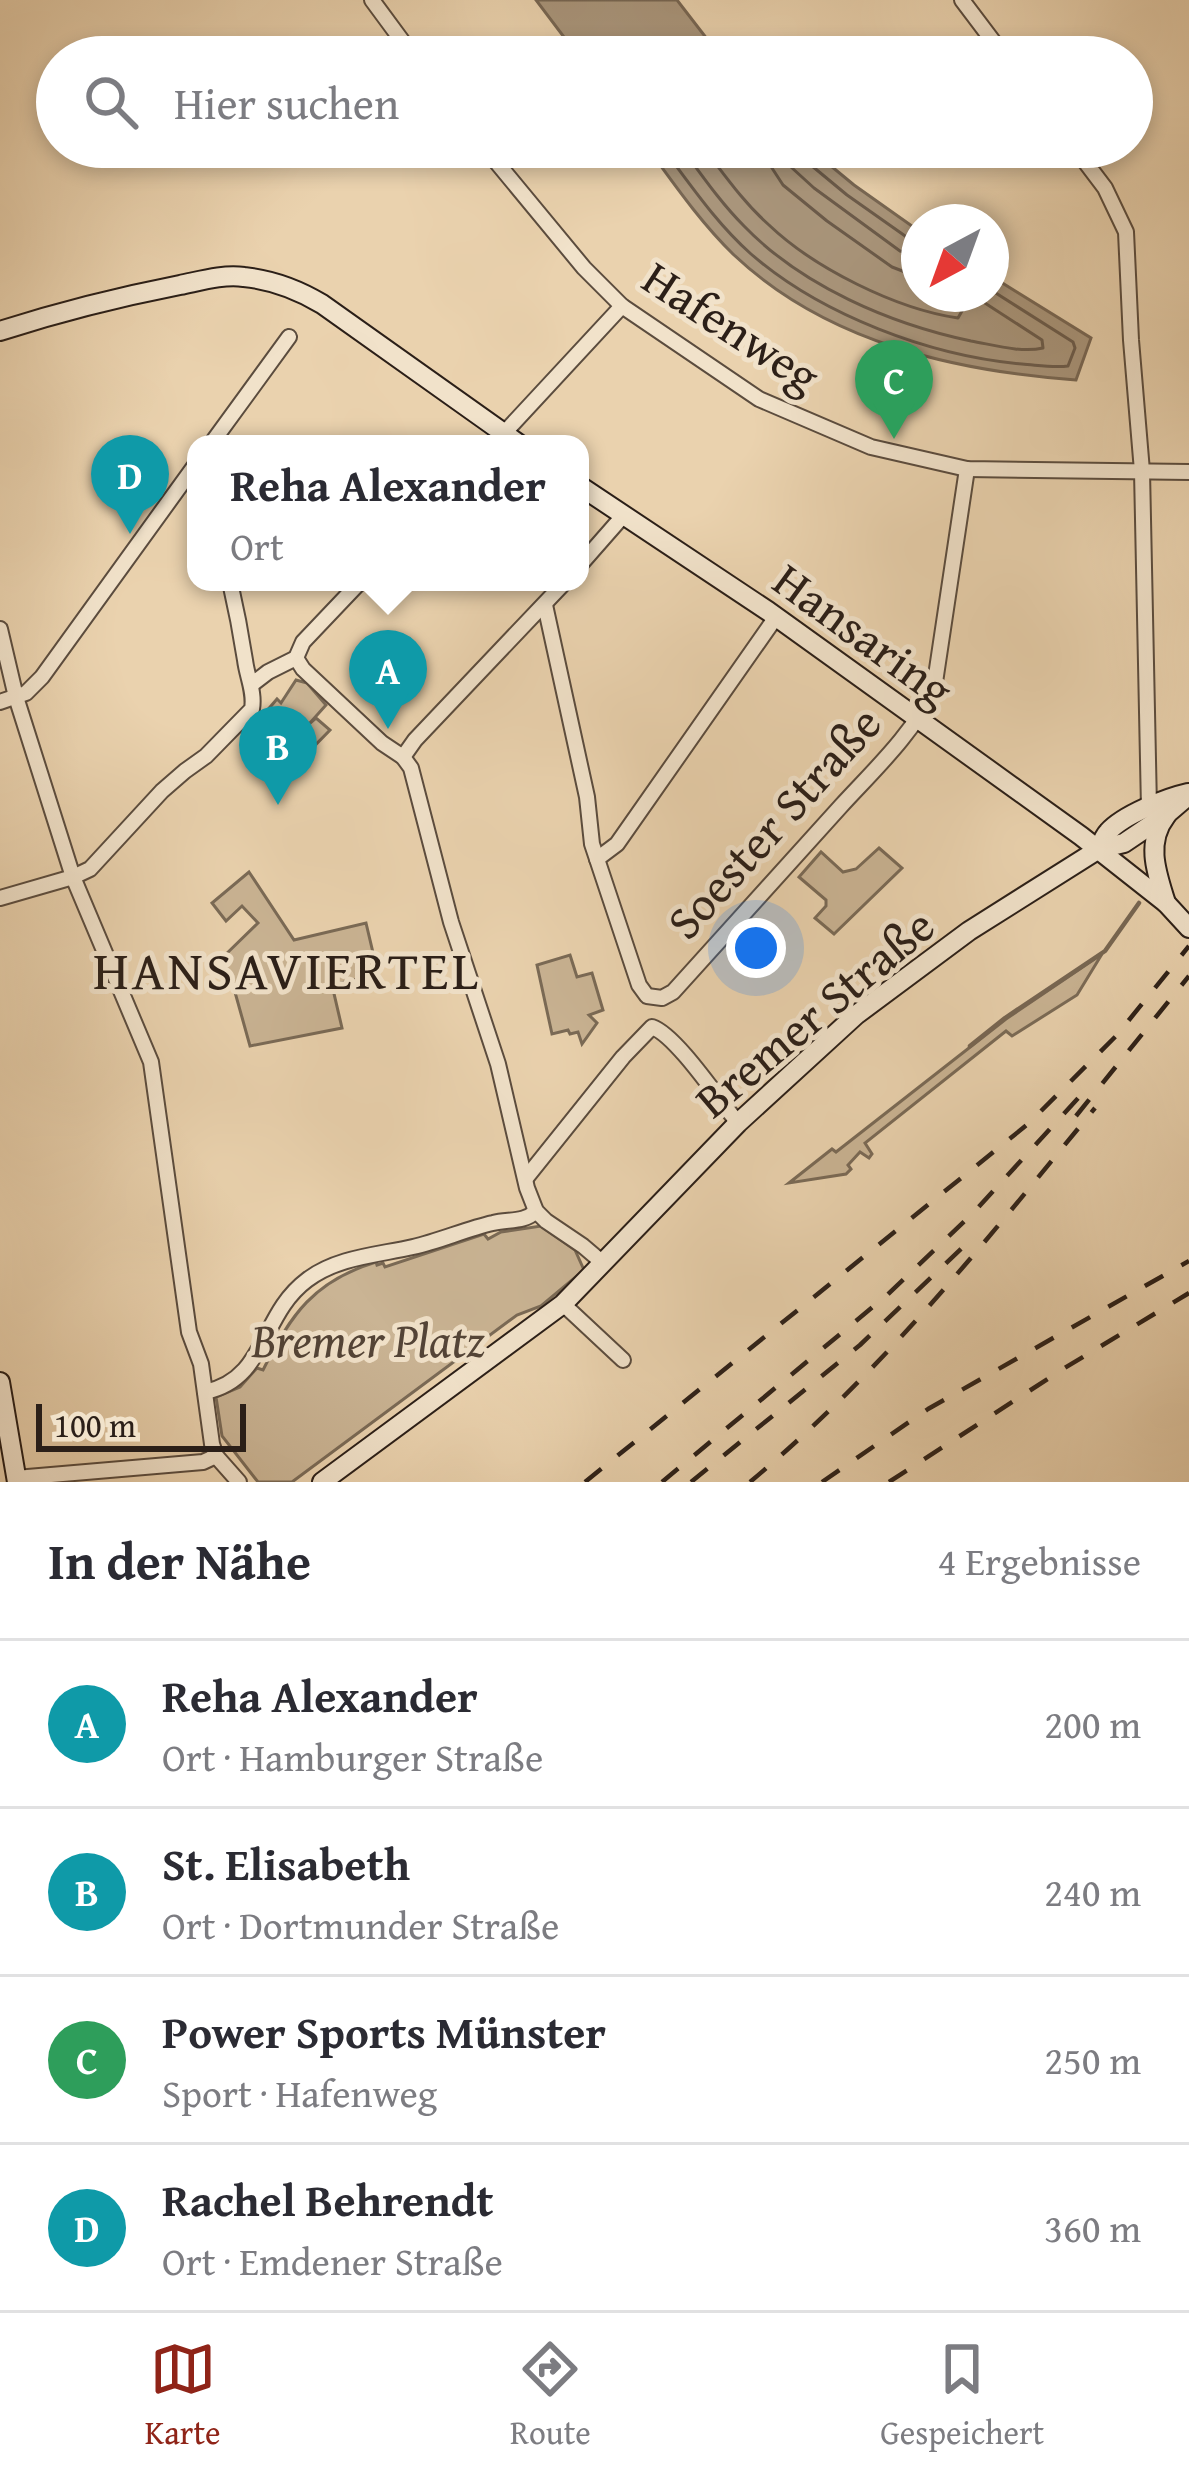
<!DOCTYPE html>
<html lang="de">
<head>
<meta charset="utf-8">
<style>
  :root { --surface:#fff; --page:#f2f2f3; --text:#2b2b33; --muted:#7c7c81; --line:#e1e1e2; --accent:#8f2418 }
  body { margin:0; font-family:"Gentium Book Plus",serif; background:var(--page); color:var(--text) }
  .compass { position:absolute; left:901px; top:204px; width:108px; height:108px; border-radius:50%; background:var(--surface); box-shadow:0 6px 18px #0003; rotate:221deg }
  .scale { position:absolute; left:36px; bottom:30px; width:210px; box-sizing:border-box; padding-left:12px; border:6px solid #2b1f18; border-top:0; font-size:33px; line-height:42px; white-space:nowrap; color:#2b1f18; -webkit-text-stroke:9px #f1e2ca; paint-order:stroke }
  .you { position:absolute; left:756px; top:948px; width:42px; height:42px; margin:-30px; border:9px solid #fff; border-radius:50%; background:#1a73e8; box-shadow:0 0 0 18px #1a73e833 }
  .badge { display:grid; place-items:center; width:78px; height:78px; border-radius:50%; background:var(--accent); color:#fff; font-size:39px; font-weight:700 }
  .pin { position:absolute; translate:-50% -99px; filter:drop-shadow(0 3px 6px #0008) }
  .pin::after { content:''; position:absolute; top:63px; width:42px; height:36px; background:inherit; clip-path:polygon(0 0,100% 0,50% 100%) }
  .popup { position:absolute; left:187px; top:435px; width:402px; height:156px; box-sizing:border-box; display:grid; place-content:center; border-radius:24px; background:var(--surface); filter:drop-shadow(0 3px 9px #0005); font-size:39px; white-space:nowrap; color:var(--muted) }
  .popup b { font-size:45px; color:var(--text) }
  .popup::after { content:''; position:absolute; left:50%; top:100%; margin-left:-24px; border:24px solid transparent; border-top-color:var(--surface) }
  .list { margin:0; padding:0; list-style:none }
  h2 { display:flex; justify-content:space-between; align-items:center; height:156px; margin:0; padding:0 48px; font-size:51px }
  h2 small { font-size:39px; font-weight:400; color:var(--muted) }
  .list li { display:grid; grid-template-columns:78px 1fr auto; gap:36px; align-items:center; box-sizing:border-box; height:168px; padding:0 48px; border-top:3px solid var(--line) }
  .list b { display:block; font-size:45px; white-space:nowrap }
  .list p { margin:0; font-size:39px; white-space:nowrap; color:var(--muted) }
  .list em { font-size:39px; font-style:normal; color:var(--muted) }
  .icon { flex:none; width:66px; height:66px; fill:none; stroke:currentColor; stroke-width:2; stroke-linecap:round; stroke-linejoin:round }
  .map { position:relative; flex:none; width:1189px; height:1482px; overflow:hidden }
  .search { position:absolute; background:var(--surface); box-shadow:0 6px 18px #0003; left:36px; right:36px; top:36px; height:132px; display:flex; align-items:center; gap:30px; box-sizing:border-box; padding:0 42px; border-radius:66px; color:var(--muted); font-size:45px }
  .sheet { height:828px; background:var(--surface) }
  nav { display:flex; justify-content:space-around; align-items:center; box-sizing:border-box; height:168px; border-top:3px solid var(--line); background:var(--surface); font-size:33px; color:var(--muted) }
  nav a { display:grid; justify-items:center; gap:6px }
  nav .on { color:var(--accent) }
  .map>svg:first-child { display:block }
  .green { fill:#cab494; stroke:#7a6a56; stroke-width:3 }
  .water { fill:#a9957b; stroke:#776653; stroke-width:3 }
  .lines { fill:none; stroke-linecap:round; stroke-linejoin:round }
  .shore { stroke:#6a5a4a; stroke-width:3 }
  .stream { stroke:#776653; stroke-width:4.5 }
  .street-casing { stroke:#5b4c3e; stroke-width:18 }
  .secondary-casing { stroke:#2b1f18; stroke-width:22 }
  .street { stroke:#f1e2ca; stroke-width:14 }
  .secondary { stroke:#f1e2ca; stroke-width:18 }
  .rail { stroke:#2b1f18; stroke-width:4.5; stroke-dasharray:21 21; stroke-linecap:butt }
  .labels { text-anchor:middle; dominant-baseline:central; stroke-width:10; stroke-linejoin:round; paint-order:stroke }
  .street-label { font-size:48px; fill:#2b1f18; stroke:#f1e2ca }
  .park-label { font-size:48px; font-style:italic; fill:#534437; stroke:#f1e2ca }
  .quarter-label { font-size:54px; letter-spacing:3px; fill:#2b1f18; stroke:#f1e2ca }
</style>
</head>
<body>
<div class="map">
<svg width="1189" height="1482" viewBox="0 0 1189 1482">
  <rect width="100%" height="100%" fill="#ead2ae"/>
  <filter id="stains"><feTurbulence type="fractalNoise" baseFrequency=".00167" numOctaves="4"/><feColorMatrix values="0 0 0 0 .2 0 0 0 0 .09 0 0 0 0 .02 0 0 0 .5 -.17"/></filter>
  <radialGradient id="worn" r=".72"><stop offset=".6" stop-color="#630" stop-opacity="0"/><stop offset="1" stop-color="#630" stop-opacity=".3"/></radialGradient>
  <g class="green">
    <polygon points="296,680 307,683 326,705 309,724 316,718 330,730 289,772 271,754 293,726 272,749 254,731 268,718 265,713 277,699 281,703"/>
    <polygon points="879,848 902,868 834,934 815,918 826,906 826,900 799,877 821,852 843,872 856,869"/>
    <polygon points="249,872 294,940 366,923 378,974 332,985 342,1028 250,1046 233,985 221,959 258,923 242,906 226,921 212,903"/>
    <polygon points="1102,954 1077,995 1012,1036 1006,1031 865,1143 872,1154 869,1158 860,1152 848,1165 851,1169 846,1174 789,1183 832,1149 836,1152 1006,1019"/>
    <polygon points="570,955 577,977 592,973 603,1010 589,1015 597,1023 582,1044 578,1032 570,1034 568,1030 552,1034 537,965"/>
    <path d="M 541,1226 L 575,1250 L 584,1270 L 541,1306 L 517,1315 L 292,1482 L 258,1482 L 222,1436 L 216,1397 L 240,1387 L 257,1368 L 263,1370 C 291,1314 314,1281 376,1262 L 377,1265 L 383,1263 L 385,1267 L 484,1234 L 488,1239 L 501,1232 Z"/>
  </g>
  <g class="water">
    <polygon points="536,0 677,0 721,57 579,57"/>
    <path d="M 647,147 L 808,147 L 854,185 L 919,231 L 919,294 L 991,294 L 991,276 L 1091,338 L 1076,380 C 954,371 826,342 734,255 C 701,223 674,184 647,147 Z"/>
  </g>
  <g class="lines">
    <g class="shore">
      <path d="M 662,147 C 690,184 716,223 751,254 C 821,315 930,356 1022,364 C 1037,365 1053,368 1068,366 L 1075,348 L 1073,342 L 991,290"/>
      <path d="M 681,147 C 701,174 720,202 744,226 C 802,286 890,324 971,341 C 994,345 1021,353 1043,348 L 1042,340 L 971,294"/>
      <path d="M 703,147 C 724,174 743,202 769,225 C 814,268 896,309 958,318 L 962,311 L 950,294"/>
      <polyline points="768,147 770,165 783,185 827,221 892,267 905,272 919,273"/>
      <polyline points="786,147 791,167 814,188 900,251 919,255"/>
      <polyline points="801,147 802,155 806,161 847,195 908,238 919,240"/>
    </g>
    <polyline class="stream" points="970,1046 1005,1018 1105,951 1139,903"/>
    <defs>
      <g id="street">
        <polyline points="372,0 414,57"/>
        <polyline points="962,0 1005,57"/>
        <polyline points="484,147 584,268 622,306 759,399 871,447 967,469 1189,472"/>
        <polyline points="1074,147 1105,188 1126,232 1131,340 1142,471 1149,808"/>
        <polyline points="211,444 289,337"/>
        <polyline points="494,444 622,306"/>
        <polyline points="580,565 623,516"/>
        <path d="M 545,605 L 587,797 L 592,844 L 639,985 L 647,996 L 662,998 L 673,992 C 729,930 785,868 841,806 C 874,770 913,734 934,689 L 967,469"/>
        <polyline points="0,629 16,697 73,877 151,1062 189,1332 201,1364 212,1444 216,1456 239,1482"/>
        <polyline points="296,658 303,669 382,743 403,757 411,768 451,922 498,1064 527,1188 536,1211 546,1221 583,1246 603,1263"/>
        <polyline points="251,685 268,672 296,658 303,642 360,582"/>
        <polyline points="0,702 26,693 42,677 196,464"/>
        <polyline points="403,757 415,740 565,582"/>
        <polyline points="597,859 617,844 776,617"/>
        <path d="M 0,898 L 73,877 L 90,869 L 162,791 L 185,771 L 206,756 L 252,709 C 255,692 247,677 245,660 C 241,634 236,608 230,582"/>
        <path d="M 526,1178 L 623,1057 L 652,1027 C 676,1035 719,1100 738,1123"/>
        <polyline points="563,1304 623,1360"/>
        <path d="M 205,1392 C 267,1379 260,1315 307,1280 C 337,1257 378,1255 413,1247 C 440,1241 466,1229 493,1223 C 509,1219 524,1223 536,1211"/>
        <polyline points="16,1478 203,1462 216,1456"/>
      </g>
      <g id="secondary">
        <path d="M 0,331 C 59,312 119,297 180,285 C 200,281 223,274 244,277 C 273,280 297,289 322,304 L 519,444"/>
        <polyline points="580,486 768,611 1081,836 1166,903 1189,928"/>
        <path d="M 1166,816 C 1145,843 1157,874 1166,903"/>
        <path d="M 1099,849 C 1101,844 1104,836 1108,832 C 1123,815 1166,798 1188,793"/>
        <polyline points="0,1382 17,1482"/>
        <polyline points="322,1482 563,1304 738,1123 856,1015 969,931 1099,849 1124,843 1167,814 1189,795"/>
      </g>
    </defs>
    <use href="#street" class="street-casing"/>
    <use href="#secondary" class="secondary-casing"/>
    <use href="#street" class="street"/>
    <use href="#secondary" class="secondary"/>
    <g class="rail">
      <polyline points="1076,1116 1189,976"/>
      <polyline points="585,1482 1028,1124 1116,1036 1189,946"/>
      <polyline points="662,1482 886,1296 973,1213 1080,1096"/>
      <polyline points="691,1482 860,1345 962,1248"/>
      <path d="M 750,1482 C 885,1369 984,1243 1095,1108"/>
      <polyline points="822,1482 928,1409 1189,1261"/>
      <polyline points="889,1482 1063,1369 1189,1293"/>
    </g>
  </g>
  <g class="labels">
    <g class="street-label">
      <text transform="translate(732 326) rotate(33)">Hafenweg</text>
      <text transform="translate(864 634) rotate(36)">Hansaring</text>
      <text transform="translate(773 822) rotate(-48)">Soester Straße</text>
      <text transform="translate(814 1012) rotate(-40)">Bremer Straße</text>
    </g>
    <g class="park-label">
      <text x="368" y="1339">Bremer Platz</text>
    </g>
    <g class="quarter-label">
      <text x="287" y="969">HANSAVIERTEL</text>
    </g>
  </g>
  <rect width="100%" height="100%" filter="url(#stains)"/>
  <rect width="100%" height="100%" fill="url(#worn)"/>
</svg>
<svg class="compass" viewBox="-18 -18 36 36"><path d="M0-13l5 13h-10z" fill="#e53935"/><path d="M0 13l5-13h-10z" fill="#7c7c81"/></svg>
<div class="scale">100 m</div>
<div class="you"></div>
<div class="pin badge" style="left:388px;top:729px;background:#0f9aa8">A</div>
<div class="popup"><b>Reha Alexander</b>Ort</div>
<div class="pin badge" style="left:278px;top:805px;background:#0f9aa8">B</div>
<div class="pin badge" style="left:894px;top:439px;background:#2e9e5b">C</div>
<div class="pin badge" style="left:130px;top:534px;background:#0f9aa8">D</div>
<div class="search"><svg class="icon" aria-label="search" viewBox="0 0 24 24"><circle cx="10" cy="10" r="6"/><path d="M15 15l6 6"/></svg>Hier suchen</div>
</div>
<section class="sheet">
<h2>In der Nähe<small>4 Ergebnisse</small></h2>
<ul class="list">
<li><span class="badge" style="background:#0f9aa8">A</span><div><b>Reha Alexander</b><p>Ort · Hamburger Straße</p></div><em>200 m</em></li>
<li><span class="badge" style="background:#0f9aa8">B</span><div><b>St. Elisabeth</b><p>Ort · Dortmunder Straße</p></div><em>240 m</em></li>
<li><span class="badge" style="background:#2e9e5b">C</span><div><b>Power Sports Münster</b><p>Sport · Hafenweg</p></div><em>250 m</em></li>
<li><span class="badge" style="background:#0f9aa8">D</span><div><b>Rachel Behrendt</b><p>Ort · Emdener Straße</p></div><em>360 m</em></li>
</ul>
</section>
<nav>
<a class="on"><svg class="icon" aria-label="map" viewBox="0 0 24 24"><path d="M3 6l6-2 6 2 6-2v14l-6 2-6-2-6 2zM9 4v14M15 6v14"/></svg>Karte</a>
<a><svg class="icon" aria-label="directions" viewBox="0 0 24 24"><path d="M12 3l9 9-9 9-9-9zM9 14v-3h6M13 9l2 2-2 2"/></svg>Route</a>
<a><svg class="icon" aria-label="saved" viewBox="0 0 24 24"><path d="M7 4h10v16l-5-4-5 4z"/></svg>Gespeichert</a>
</nav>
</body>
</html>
